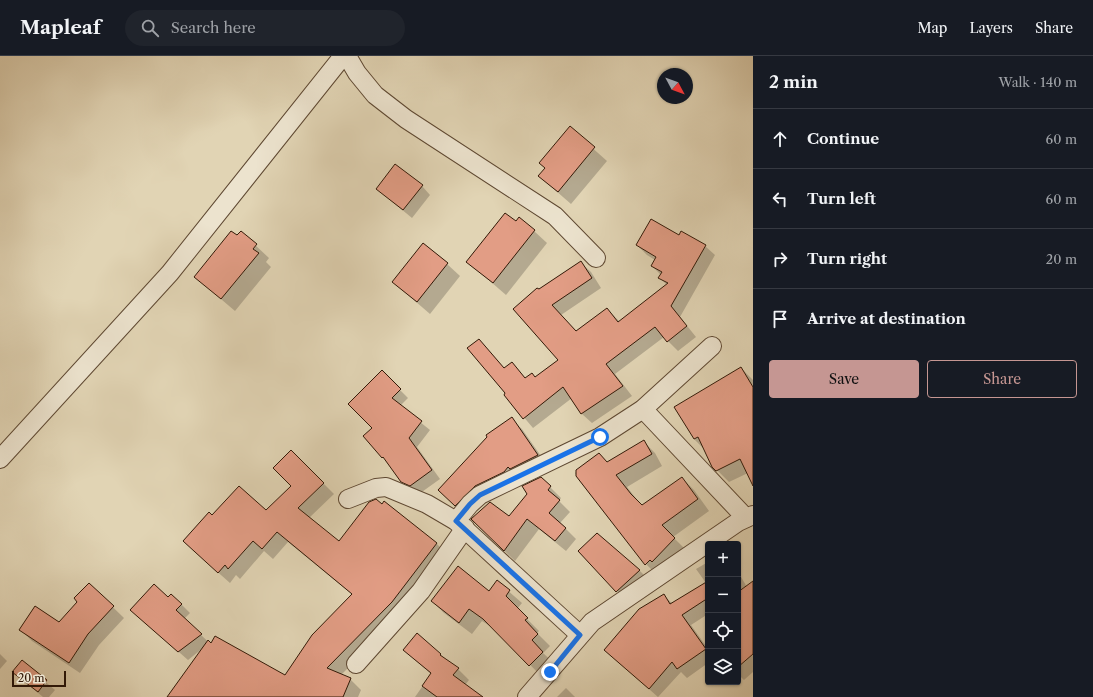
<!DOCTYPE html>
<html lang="en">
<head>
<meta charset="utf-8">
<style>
  :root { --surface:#171b24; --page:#20242c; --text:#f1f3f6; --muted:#9ea1a6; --line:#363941; --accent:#c59692 }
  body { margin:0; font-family:"Libre Caslon Text",serif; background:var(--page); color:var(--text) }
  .controls { position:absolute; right:12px; bottom:12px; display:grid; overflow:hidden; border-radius:4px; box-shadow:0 1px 3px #0004 }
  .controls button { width:36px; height:36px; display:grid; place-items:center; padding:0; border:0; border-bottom:1px solid var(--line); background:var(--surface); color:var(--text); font:20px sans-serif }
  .compass { position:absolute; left:657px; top:12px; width:36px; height:36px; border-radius:50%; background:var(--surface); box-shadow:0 1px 3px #0004; rotate:131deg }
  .scale { position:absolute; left:12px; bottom:10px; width:54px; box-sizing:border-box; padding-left:4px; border:2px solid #321907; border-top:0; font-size:11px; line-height:14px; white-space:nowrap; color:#321907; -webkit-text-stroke:3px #ece3ce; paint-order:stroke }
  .stop { position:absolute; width:12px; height:12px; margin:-9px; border:3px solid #1a73e8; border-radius:50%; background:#fff }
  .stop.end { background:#1a73e8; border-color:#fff; box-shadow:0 1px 4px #0008 }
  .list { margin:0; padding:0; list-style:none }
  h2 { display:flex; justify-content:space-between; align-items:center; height:52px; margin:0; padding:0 16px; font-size:17px }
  h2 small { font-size:13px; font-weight:400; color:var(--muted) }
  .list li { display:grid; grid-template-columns:26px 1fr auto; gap:12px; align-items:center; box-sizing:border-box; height:60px; padding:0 16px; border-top:1px solid var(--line) }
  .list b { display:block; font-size:15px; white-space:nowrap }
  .list em { font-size:13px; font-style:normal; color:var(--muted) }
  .actions { display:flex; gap:8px; padding:12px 16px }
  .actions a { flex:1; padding:9px 0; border:1px solid var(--accent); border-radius:4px; text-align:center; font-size:14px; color:var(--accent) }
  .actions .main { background:var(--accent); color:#111 }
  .icon { flex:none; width:22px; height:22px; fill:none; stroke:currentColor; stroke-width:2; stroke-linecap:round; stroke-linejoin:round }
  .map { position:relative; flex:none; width:753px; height:641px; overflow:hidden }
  header { display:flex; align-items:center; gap:24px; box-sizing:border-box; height:56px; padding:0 20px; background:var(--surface); border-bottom:1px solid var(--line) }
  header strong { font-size:19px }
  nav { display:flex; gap:22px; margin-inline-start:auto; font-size:14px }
  .search { width:280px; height:36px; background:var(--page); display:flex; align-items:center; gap:10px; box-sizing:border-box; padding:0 14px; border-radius:22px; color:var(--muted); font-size:15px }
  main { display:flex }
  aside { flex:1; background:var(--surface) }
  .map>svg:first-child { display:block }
  .shadow { fill:#0003 }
  .building { fill:#e29d85; stroke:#321907 }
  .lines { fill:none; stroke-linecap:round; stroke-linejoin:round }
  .street-casing { stroke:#5e4832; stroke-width:20 }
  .street { stroke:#ece3ce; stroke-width:18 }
  .route { stroke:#1a73e8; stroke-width:5 }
</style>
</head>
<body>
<header>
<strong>Mapleaf</strong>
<div class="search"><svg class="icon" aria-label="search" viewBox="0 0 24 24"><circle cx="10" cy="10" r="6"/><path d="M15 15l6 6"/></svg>Search here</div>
<nav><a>Map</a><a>Layers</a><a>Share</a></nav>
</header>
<main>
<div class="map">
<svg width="753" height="641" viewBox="0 0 753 641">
  <rect width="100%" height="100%" fill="#e1d4b4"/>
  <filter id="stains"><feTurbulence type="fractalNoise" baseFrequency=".005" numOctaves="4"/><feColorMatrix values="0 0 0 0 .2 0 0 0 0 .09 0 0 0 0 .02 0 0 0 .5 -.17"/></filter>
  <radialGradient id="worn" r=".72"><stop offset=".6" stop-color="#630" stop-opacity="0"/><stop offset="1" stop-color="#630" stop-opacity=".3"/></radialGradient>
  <g class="shadow">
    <polygon points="570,72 607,105 571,148 539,120 546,112"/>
    <polygon points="422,130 430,139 412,162 377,133"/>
    <polygon points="516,167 534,175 547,187 506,239 468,206"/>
    <polygon points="241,176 269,202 266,206 271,211 235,255 195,221"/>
    <polygon points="679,181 705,190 715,199 680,261 696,281 678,295 664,281 615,318 632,340 592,367 582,358 572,342 533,372 505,339 507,337 479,284 505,313 512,307 526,323 535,322 559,304 539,235 581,207 591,216 601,232 561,259 577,276 607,253 620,266 667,229 660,222 661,219 652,210 655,204 647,199 637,189"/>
    <polygon points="447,208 460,220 430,258 393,226"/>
    <polygon points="741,312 753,324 753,427 748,417 729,426 713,410 704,393 694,383 676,352"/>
    <polygon points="382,316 408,342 400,350 430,374 417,391 440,423 419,438 411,434 402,425 383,401 373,372"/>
    <polygon points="511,363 522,373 548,410 519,421 466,460 440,434"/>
    <polygon points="644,386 655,397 662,410 627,431 642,450 682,422 694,434 709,455 673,481 686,494 657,519 646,508 575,417 599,398 608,407"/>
    <polygon points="291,395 334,438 309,462 339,487 436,487 447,498 403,557 341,619 350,623 361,634 358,641 278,641 353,539 288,486 273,503 264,495 240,523 236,519 230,527 195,496 212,461 266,455 292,430"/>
    <polygon points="541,422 561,442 559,445 570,456 560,467 576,483 566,495 539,473 515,505 483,474 509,462"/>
    <polygon points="579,495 639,514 652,527 630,548"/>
    <polygon points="708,506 708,558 691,569 708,593 708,607 687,622 681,616 658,641 615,603 663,539 673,548 706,527 696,513"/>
    <polygon points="738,516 747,531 753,527 753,616 744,624 738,618"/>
    <polygon points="497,525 522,547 517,553 539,575 537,577 550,590 543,597 555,608 542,621 496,574 482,565 472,578 444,557 432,545 490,536"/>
    <polygon points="89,528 124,562 99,589 80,617 32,585 21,574 59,567 79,546"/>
    <polygon points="169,542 181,548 190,557 184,563 267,641 169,641 203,592 188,604 131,554"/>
    <polygon points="417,579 458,613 469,624 465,629 481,641 415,641 431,618 404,594"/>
    <polygon points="0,598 7,605 0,613"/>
    <polygon points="22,606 55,634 49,641 43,641 13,616"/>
    <polygon points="566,632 575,641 557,641"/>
  </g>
  <g class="building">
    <polygon points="570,70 595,91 558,136 538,120 545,112 539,107"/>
    <polygon points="395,108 423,129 403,154 376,133"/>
    <polygon points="505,157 516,165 519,161 535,174 493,227 466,206"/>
    <polygon points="651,163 679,179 681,175 706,189 671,250 687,270 667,286 655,271 606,308 623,330 581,358 563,331 523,363 504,339 505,337 467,292 479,283 504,312 512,306 525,322 532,317 535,321 558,304 513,253 537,232 539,233 581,205 592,222 552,249 576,275 607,252 618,266 668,227 658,222 662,216 651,210 656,201 636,189"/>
    <polygon points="231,175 237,179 241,175 257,188 253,193 259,197 221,243 194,221"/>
    <polygon points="423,187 448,207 417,246 392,226"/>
    <polygon points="741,311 753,331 753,430 740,403 716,415 712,411 698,381 694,383 674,351"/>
    <polygon points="382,314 401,333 392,342 422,365 409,382 432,414 410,430 401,426 383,401 382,402 363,380 372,372 348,348"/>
    <polygon points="512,361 538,399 510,413 508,411 504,416 475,430 455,450 438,434 487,381 486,379"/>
    <polygon points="644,384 652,398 616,419 631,438 642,449 682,421 698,443 662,469 675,482 652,506 650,504 645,509 576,420 576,414 599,397 607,406"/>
    <polygon points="291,394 324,427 298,452 339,485 369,446 376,443 382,448 384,445 437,487 392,546 327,612 351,622 343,641 167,641 208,584 211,587 215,580 285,619 312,579 352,538 277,476 262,493 253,485 228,513 225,509 218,517 183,485 209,456 212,459 239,430 266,454 291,430 273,412"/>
    <polygon points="541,421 551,430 548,434 560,444 549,457 566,472 555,485 527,463 504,495 471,463 490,446 509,460 527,438 522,430"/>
    <polygon points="597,477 640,514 616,536 578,495"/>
    <polygon points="458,510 489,535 497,524 510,534 506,540 528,562 525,564 538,578 532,584 543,596 529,610 483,563 469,553 459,567 431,545"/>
    <polygon points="708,525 708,542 682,559 706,593 677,613 672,606 649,633 604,594 639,553 664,538 670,548"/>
    <polygon points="753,525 753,598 738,611 738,536"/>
    <polygon points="89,527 114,550 88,578 69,607 19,574 35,550 59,566 77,546 74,542"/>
    <polygon points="154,528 168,541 171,538 182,548 176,554 202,578 178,596 130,554"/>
    <polygon points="417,577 441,598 440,599 459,612 453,619 483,641 437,641 422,630 431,617 403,594"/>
    <polygon points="22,604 47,624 38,636 12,616"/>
  </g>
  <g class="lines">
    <defs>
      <g id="street">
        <polyline points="347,0 357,17 375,39 406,63 555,160 596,202"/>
        <polyline points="643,353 746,462"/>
        <polyline points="0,403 170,217 343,0"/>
        <polyline points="348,443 376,432 386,431 427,448 456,465 580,579"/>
        <polyline points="456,465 470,448 480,439 600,381 643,353 712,290"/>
        <polyline points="356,608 421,535 465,472"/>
        <polyline points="527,641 592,566 738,466 753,459"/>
      </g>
    </defs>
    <use href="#street" class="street-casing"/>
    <use href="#street" class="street"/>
  </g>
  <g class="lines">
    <polyline class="route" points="550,616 580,579 456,465 470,448 480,439 600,381"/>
  </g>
  <rect width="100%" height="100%" filter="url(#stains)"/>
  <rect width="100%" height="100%" fill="url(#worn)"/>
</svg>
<div class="controls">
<button>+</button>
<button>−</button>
<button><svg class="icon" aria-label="locate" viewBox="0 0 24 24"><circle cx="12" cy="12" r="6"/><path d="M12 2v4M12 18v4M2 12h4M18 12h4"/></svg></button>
<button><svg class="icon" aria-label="layers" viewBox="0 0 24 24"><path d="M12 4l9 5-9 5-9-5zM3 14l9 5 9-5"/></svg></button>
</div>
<svg class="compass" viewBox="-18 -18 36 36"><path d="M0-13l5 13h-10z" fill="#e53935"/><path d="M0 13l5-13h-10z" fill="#9ea1a6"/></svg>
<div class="scale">20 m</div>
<div class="stop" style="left:600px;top:381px"></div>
<div class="stop end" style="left:550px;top:616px"></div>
</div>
<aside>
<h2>2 min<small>Walk · 140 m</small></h2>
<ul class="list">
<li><svg class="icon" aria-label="ahead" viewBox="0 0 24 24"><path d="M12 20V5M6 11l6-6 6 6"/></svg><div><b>Continue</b></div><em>60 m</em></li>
<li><svg class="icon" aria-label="left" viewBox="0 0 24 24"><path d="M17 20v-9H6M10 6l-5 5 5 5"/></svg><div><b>Turn left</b></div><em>60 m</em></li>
<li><svg class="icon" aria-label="right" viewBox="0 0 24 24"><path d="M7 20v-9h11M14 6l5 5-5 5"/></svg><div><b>Turn right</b></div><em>20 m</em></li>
<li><svg class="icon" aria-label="arrive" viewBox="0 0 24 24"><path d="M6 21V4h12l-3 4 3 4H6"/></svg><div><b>Arrive at destination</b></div></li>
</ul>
<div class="actions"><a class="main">Save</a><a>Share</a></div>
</aside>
</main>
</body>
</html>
